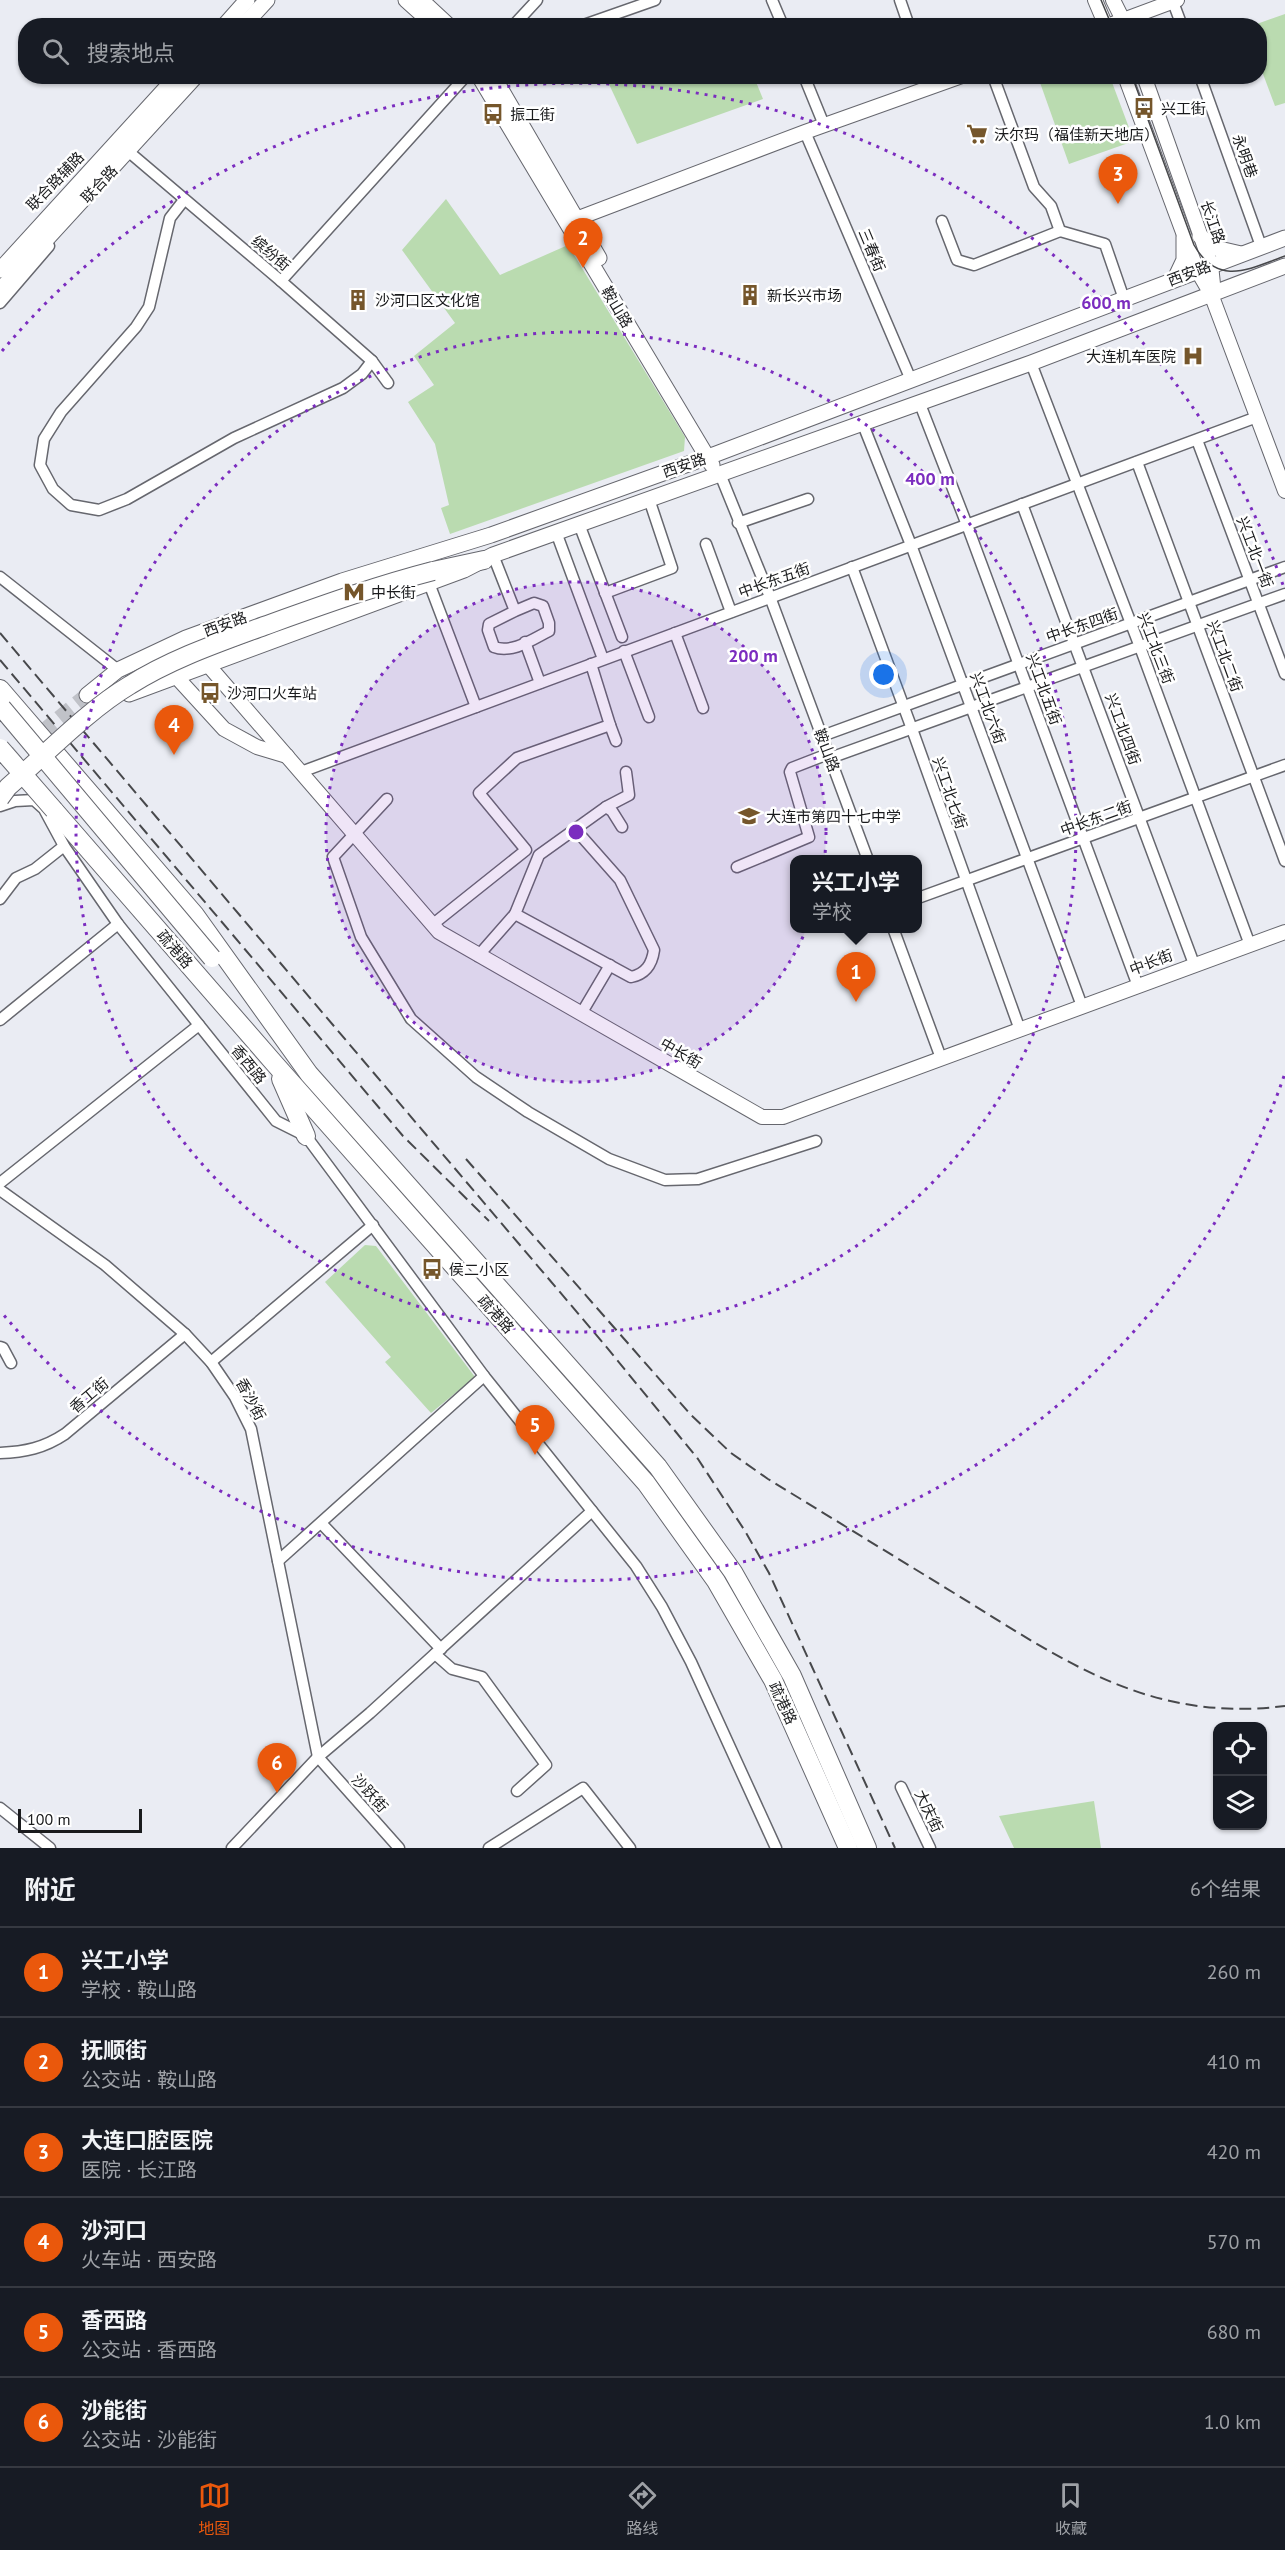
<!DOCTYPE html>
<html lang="zh">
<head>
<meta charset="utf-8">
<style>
  :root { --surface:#171b24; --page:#20242c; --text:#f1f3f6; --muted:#9ea1a6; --line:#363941; --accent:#ea580c }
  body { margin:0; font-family:"PT Sans","Noto Sans SC",sans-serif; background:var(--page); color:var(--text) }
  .controls { position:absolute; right:18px; bottom:18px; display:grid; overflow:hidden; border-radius:12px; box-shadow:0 2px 4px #0004 }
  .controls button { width:54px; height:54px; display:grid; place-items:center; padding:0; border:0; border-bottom:2px solid var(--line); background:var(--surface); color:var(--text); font:30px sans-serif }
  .scale { position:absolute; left:18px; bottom:15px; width:124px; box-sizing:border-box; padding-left:6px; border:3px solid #1a1b1d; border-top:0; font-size:16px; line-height:21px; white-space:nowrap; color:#1a1b1d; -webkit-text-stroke:4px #fff; paint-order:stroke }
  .you { position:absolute; left:884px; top:675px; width:21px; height:21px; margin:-15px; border:4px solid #fff; border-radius:50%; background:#1a73e8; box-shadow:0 0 0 9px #1a73e833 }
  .badge { display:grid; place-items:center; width:39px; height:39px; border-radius:50%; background:var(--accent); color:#fff; font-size:20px; font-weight:700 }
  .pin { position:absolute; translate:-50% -50px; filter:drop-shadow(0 2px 3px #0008) }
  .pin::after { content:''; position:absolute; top:32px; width:21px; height:18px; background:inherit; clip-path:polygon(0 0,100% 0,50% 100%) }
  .popup { position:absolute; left:790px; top:855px; width:132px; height:78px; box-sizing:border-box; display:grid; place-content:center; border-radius:12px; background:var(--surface); filter:drop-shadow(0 2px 4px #0005); font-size:20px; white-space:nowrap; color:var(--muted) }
  .popup b { font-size:22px; color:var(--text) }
  .popup::after { content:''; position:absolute; left:50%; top:100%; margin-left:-12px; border:12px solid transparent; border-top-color:var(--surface) }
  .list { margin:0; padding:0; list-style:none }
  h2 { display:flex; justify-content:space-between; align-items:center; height:78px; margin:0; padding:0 24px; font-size:26px }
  h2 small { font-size:20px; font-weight:400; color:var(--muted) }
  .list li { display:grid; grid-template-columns:39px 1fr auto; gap:18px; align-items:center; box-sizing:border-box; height:90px; padding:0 24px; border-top:2px solid var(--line) }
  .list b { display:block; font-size:22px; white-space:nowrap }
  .list p { margin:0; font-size:20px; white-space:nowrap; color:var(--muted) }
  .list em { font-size:20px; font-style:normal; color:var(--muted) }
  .icon { flex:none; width:33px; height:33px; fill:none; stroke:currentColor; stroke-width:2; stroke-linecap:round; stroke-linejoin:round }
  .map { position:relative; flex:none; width:1285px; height:1848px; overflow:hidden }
  .search { position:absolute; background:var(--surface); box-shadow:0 2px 4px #0004; left:18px; right:18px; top:18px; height:66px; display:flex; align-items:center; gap:15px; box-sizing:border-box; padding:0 21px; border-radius:24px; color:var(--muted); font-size:22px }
  .sheet { height:618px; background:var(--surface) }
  nav { display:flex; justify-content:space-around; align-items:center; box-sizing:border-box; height:84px; border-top:2px solid var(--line); background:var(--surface); font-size:16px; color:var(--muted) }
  nav a { display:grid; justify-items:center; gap:3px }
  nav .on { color:var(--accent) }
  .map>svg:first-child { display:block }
  .green { fill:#badbb0 }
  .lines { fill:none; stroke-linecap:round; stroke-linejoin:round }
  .primary-tunnel { stroke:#c0c2c8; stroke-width:15; stroke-dasharray:15 8; stroke-linecap:butt }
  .street-casing { stroke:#66676e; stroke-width:13 }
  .secondary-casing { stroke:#66676e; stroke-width:16 }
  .primary-casing { stroke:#66676e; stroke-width:17 }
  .highway-casing { stroke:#66676e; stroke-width:20 }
  .street { stroke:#fff; stroke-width:10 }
  .secondary { stroke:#fff; stroke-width:14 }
  .primary { stroke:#fff; stroke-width:15 }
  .highway { stroke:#fff; stroke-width:18 }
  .tram { stroke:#47484b; stroke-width:1.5 }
  .rail { stroke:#47484b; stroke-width:2; stroke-dasharray:12 6; stroke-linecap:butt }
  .highway-bridge-casing { stroke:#66676e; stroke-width:20; stroke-linecap:butt }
  .highway-bridge { stroke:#fff; stroke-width:18 }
  .ring { fill:none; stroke:#7b2cbf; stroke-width:3; stroke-dasharray:3 6 }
  .labels { text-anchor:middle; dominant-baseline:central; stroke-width:5; stroke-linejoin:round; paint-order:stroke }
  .poi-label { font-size:15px; fill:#1a1b1d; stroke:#fff; text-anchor:start }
  .street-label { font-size:15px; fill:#1a1b1d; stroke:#fff }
  .centre { fill:#7b2cbf; stroke:#fff; stroke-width:3 }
  .ring-label { font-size:18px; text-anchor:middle; font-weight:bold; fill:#7b2cbf; stroke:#fff; stroke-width:5; stroke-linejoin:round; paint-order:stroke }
</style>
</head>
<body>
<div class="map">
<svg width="1285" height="1848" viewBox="0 0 1285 1848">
  <rect width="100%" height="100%" fill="#eaecf3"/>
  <g class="green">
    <polygon points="1285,14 1285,103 1275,106 1260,66 1260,26 1254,25"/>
    <polygon points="614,77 754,77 763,99 637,144 607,80"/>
    <polygon points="1038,77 1110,77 1134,141 1069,164"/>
    <polygon points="446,199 500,275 568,245 685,437 684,451 450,534 441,508 449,505 435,444 408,402 434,385 414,356 455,323 402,250"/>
    <polygon points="365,1245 376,1246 475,1377 431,1413 385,1362 391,1357 325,1282"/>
    <polygon points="1094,1801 1101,1848 1014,1848 999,1816"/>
  </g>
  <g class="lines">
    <polyline class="primary-tunnel" points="6,762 87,695"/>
    <defs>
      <g id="street">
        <polyline points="772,0 783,26"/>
        <polyline points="900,0 909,26"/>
        <polyline points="1173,2 1182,26"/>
        <polyline points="513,26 537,0"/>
        <polyline points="581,26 655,0"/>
        <polyline points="804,76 824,125"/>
        <polyline points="993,76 1034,187 1051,206 1060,231 1105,244 1124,299"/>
        <polyline points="1200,76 1261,246"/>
        <polyline points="805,132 911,380"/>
        <polyline points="129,152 281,281 372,361 388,383"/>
        <polyline points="184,200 170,218 149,307 136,327 61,412 44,439 40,465 53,489 71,505 99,510 127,499 234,438 343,388 362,374 372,361"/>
        <polyline points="942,221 957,260 974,265 1060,231"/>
        <polyline points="281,281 466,76"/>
        <polyline points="0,303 49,246"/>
        <polyline points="1031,363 1140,647 1250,945"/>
        <polyline points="920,404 967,525 1138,986"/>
        <polyline points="862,422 911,545 1082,1006"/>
        <polyline points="1197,440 1285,674"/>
        <polyline points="1137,462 1285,861"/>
        <polyline points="720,474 770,597 868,860"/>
        <polyline points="1022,504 1194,964"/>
        <polyline points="738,523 808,499"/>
        <polyline points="579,524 622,637"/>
        <polyline points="556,532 603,659"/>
        <polyline points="706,544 731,612"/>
        <path d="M 493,555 L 515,611 L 489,624 L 488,630 L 494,647 C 512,654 533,639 549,631 L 549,623 L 543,606 L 534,603 L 515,611"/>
        <polyline points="852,567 912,729 1020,1030"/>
        <polyline points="0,577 118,670"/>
        <polyline points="429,583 476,707"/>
        <polyline points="605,593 672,568 649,499"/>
        <polyline points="675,633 703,708"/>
        <polyline points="525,642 540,683"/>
        <polyline points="624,651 649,717"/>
        <polyline points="610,725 616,741"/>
        <polyline points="822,736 1285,567"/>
        <polyline points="830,758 1285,594"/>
        <polyline points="301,772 1257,417"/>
        <polyline points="387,799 333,857 361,937 411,1019 476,1077 528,1112 609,1159 665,1180 698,1179 816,1141"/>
        <polyline points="0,806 15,801 34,800 44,809 64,846 118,924 276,1121 306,1136 484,1376 636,1566 662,1607 691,1662 776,1848"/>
        <polyline points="606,807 629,795 626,772"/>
        <path d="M 575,829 L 620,880 L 654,950 C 652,964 646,974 631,977 L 515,914 L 539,855 L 606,807 L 612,811 L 622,827"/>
        <polyline points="737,867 809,837 790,772 792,768 828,754"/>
        <polyline points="918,898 1285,765"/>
        <polyline points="0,899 16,878 35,869 64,846"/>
        <polyline points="432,925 526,850 479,793 517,758 610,725 591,664"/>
        <polyline points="893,928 941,1058"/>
        <polyline points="478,956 515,914"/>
        <polyline points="581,1014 610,965"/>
        <polyline points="0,1020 118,924"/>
        <polyline points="0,1183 199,1025"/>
        <polyline points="0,1190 105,1265 185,1334 211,1362 235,1397 251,1429 318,1757 399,1848"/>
        <polyline points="0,1347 3,1348 11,1363"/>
        <polyline points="211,1362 373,1225"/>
        <path d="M 0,1453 C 25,1452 44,1448 65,1434 L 185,1334"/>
        <polyline points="321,1523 441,1649"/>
        <polyline points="278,1561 484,1376"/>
        <polyline points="435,1654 452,1669 482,1677 546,1765 517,1791"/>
        <polyline points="901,1787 930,1848"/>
        <polyline points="0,1808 50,1848"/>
        <polyline points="232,1848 318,1757 370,1713 592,1511"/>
        <polyline points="489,1848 583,1788 630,1848"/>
      </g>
      <g id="secondary">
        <polyline points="1095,0 1106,26"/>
        <polyline points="1113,0 1126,26"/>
        <polyline points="1107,26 1177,0"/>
        <polyline points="1125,76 1197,270 1211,294 1285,491"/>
        <polyline points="1144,76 1211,265 1213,284 1211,294"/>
        <polyline points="576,219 805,132 962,76"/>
        <polyline points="202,658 439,932 762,1117 783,1117 799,1111 1285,932"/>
        <polyline points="171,671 224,729 257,747 287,756"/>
      </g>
      <g id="primary">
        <polyline points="406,0 426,18"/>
        <polyline points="421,0 449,26"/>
        <polyline points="224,26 247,0"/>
        <polyline points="243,26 267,0"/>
        <polyline points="479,76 712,465"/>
        <polyline points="493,76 599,258"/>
        <polyline points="1200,236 1215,248 1241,254"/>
        <polyline points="0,270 177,76"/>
        <polyline points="1175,279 1184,260 1184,237"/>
        <polyline points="0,290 196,76"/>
        <polyline points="129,694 464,570 493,555 1031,363 1285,266"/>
        <polyline points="87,695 118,670 186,638 342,581 491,535 716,454 1285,238"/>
      </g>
      <g id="highway">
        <polyline points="433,571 484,560"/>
        <polyline points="0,689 195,915 309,1074 658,1467 733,1572 792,1676 867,1848"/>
        <polyline points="54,810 274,1063 646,1483 716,1581 773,1680 848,1848"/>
        <polyline points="281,1079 306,1136"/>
      </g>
    </defs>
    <use href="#street" class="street-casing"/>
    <use href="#secondary" class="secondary-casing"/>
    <use href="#primary" class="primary-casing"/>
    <use href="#highway" class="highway-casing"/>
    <use href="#street" class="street"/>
    <use href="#secondary" class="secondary"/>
    <use href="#primary" class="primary"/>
    <use href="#highway" class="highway"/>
    <g class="tram">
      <polyline points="1101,0 1112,26"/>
      <path d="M 1132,76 L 1194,245 C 1218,287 1249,269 1285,256"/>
    </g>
    <g class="rail">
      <polyline points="0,633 604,1344 698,1459 745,1531 769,1573 895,1848"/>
      <polyline points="0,660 403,1136 489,1221"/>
      <path d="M 466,1159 L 691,1415 L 731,1453 L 768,1479 C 830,1517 892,1555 954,1593 C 1063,1660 1148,1723 1285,1706"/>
    </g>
    <defs>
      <g id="highway-bridge">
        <polyline points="2,708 212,958"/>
        <polyline points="0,748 54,810"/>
        <path d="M 0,798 L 8,787 C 46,754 88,710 130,685 C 171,659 218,643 264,626 C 320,606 375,586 433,571"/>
      </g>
    </defs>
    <use href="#highway-bridge" class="highway-bridge-casing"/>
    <use href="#highway-bridge" class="highway-bridge"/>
  </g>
  <circle cx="576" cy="832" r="250" fill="#7b2cbf" fill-opacity=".12"/>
  <g class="ring">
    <circle cx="576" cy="832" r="250"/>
    <circle cx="576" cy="832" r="500"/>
    <path d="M1284 1076A749 749 0 0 1 2 1313M2 351A749 749 0 0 1 1284 588"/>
  </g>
  <defs>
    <symbol id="bus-bare" viewBox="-9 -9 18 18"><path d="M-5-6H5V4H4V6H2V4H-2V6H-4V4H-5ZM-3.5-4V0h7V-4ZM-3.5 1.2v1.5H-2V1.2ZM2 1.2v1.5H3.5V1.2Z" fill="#75562b" stroke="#fff" stroke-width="2.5" paint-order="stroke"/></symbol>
    <symbol id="supermarket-bare" viewBox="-9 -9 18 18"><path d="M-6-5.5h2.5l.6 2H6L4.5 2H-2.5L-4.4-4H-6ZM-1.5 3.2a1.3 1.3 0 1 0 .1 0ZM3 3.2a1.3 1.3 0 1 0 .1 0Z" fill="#75562b" stroke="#fff" stroke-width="2.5" paint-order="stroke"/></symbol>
    <symbol id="building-bare" viewBox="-9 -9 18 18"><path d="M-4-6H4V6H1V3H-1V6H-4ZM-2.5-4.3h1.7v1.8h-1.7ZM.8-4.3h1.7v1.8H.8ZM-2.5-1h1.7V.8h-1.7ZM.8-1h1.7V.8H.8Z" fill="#75562b" stroke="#fff" stroke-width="2.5" paint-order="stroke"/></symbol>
    <symbol id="hospital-bare" viewBox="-9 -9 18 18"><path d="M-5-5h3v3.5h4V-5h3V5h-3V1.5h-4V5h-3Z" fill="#75562b" stroke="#fff" stroke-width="2.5" paint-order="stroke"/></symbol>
    <symbol id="metro-bare" viewBox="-9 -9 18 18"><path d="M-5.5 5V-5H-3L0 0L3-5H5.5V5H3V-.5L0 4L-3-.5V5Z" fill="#75562b" stroke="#fff" stroke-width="2.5" paint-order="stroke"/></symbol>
    <symbol id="school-bare" viewBox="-9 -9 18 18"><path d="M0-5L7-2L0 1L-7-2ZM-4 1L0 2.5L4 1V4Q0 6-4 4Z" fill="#75562b" stroke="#fff" stroke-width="2.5" paint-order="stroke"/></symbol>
  </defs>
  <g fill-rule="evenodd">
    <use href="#bus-bare" x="1129" y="93" width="30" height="30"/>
    <use href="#bus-bare" x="478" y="99" width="30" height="30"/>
    <use href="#supermarket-bare" x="962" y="119" width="30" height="30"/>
    <use href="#building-bare" x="735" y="280" width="30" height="30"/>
    <use href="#building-bare" x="343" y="285" width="30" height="30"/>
    <use href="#hospital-bare" x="1178" y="341" width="30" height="30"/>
    <use href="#metro-bare" x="339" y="577" width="30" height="30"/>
    <use href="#bus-bare" x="195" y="678" width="30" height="30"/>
    <use href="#school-bare" x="734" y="801" width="30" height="30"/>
    <use href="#bus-bare" x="417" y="1254" width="30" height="30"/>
  </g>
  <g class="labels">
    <g class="poi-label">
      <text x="1161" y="108">兴工街</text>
      <text x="510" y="114">振工街</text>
      <text x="994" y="134">沃尔玛（福佳新天地店）</text>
      <text x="767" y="295">新长兴市场</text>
      <text x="375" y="300">沙河口区文化馆</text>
      <text x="1176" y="356" text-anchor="end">大连机车医院</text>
      <text x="371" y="592">中长街</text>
      <text x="227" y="693">沙河口火车站</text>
      <text x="766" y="816">大连市第四十七中学</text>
      <text x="449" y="1269">侯二小区</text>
    </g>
    <g class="street-label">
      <text transform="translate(1245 156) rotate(70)">永明巷</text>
      <text transform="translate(55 181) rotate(-46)">联合路辅路</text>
      <text transform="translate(99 184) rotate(-47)">联合路</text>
      <text transform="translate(1213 222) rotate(71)">长江路</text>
      <text transform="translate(872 250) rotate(67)">三春街</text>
      <text transform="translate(271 253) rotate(40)">缤纷街</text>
      <text transform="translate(1189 273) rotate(-21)">西安路</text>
      <text transform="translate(617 307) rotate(59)">鞍山路</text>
      <text transform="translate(684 465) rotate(-19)">西安路</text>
      <text transform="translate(1255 552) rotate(69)">兴工北一街</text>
      <text transform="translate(774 580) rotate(-20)">中长东五街</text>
      <text transform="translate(225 624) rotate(-20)">西安路</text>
      <text transform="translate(1082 625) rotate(-19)">中长东四街</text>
      <text transform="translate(1156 648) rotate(69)">兴工北三街</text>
      <text transform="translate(1225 656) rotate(70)">兴工北二街</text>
      <text transform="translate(1044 689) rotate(70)">兴工北五街</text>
      <text transform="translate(988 708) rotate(70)">兴工北六街</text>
      <text transform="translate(1123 729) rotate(70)">兴工北四街</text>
      <text transform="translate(827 750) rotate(69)">鞍山路</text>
      <text transform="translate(950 793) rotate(71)">兴工北七街</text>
      <text transform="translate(1096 818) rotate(-20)">中长东二街</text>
      <text transform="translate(175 949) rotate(49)">疏港路</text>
      <text transform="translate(1151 962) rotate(-21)">中长街</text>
      <text transform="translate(681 1053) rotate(30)">中长街</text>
      <text transform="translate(249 1064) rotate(51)">香西路</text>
      <text transform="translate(496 1314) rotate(48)">疏港路</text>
      <text transform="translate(89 1395) rotate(-40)">香工街</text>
      <text transform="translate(251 1399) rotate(62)">香沙街</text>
      <text transform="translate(783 1703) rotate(65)">疏港路</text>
      <text transform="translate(370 1793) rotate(48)">沙跃街</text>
      <text transform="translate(929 1811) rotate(65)">大庆街</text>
    </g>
  </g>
  <circle cx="576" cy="832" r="9" class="centre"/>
  <g class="ring-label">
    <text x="1106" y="309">600 m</text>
    <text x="930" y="485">400 m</text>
    <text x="753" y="662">200 m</text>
  </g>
</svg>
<div class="controls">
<button><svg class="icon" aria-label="locate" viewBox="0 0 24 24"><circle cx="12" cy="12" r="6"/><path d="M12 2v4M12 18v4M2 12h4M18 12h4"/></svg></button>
<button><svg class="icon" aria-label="layers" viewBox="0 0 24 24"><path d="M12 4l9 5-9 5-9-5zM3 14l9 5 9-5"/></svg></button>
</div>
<div class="scale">100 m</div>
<div class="you"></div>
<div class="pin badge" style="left:856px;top:1002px">1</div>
<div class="popup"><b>兴工小学</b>学校</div>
<div class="pin badge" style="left:583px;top:268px">2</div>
<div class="pin badge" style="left:1118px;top:204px">3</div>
<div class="pin badge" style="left:174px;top:755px">4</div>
<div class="pin badge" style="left:535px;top:1455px">5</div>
<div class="pin badge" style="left:277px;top:1793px">6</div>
<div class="search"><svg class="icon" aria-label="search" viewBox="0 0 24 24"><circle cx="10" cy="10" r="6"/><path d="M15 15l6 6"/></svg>搜索地点</div>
</div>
<section class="sheet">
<h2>附近<small>6个结果</small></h2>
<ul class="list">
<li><span class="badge">1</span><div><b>兴工小学</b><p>学校 · 鞍山路</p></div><em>260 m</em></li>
<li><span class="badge">2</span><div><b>抚顺街</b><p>公交站 · 鞍山路</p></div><em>410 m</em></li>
<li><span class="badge">3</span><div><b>大连口腔医院</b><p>医院 · 长江路</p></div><em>420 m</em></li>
<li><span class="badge">4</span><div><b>沙河口</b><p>火车站 · 西安路</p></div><em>570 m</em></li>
<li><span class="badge">5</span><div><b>香西路</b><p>公交站 · 香西路</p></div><em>680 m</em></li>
<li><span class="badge">6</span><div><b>沙能街</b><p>公交站 · 沙能街</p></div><em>1.0 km</em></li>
</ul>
</section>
<nav>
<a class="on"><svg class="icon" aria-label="map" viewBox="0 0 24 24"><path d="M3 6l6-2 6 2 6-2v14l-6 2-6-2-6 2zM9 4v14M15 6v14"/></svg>地图</a>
<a><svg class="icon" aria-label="directions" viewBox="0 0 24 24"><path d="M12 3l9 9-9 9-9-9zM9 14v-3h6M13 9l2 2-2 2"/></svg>路线</a>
<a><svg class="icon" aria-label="saved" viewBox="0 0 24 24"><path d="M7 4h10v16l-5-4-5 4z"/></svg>收藏</a>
</nav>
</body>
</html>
